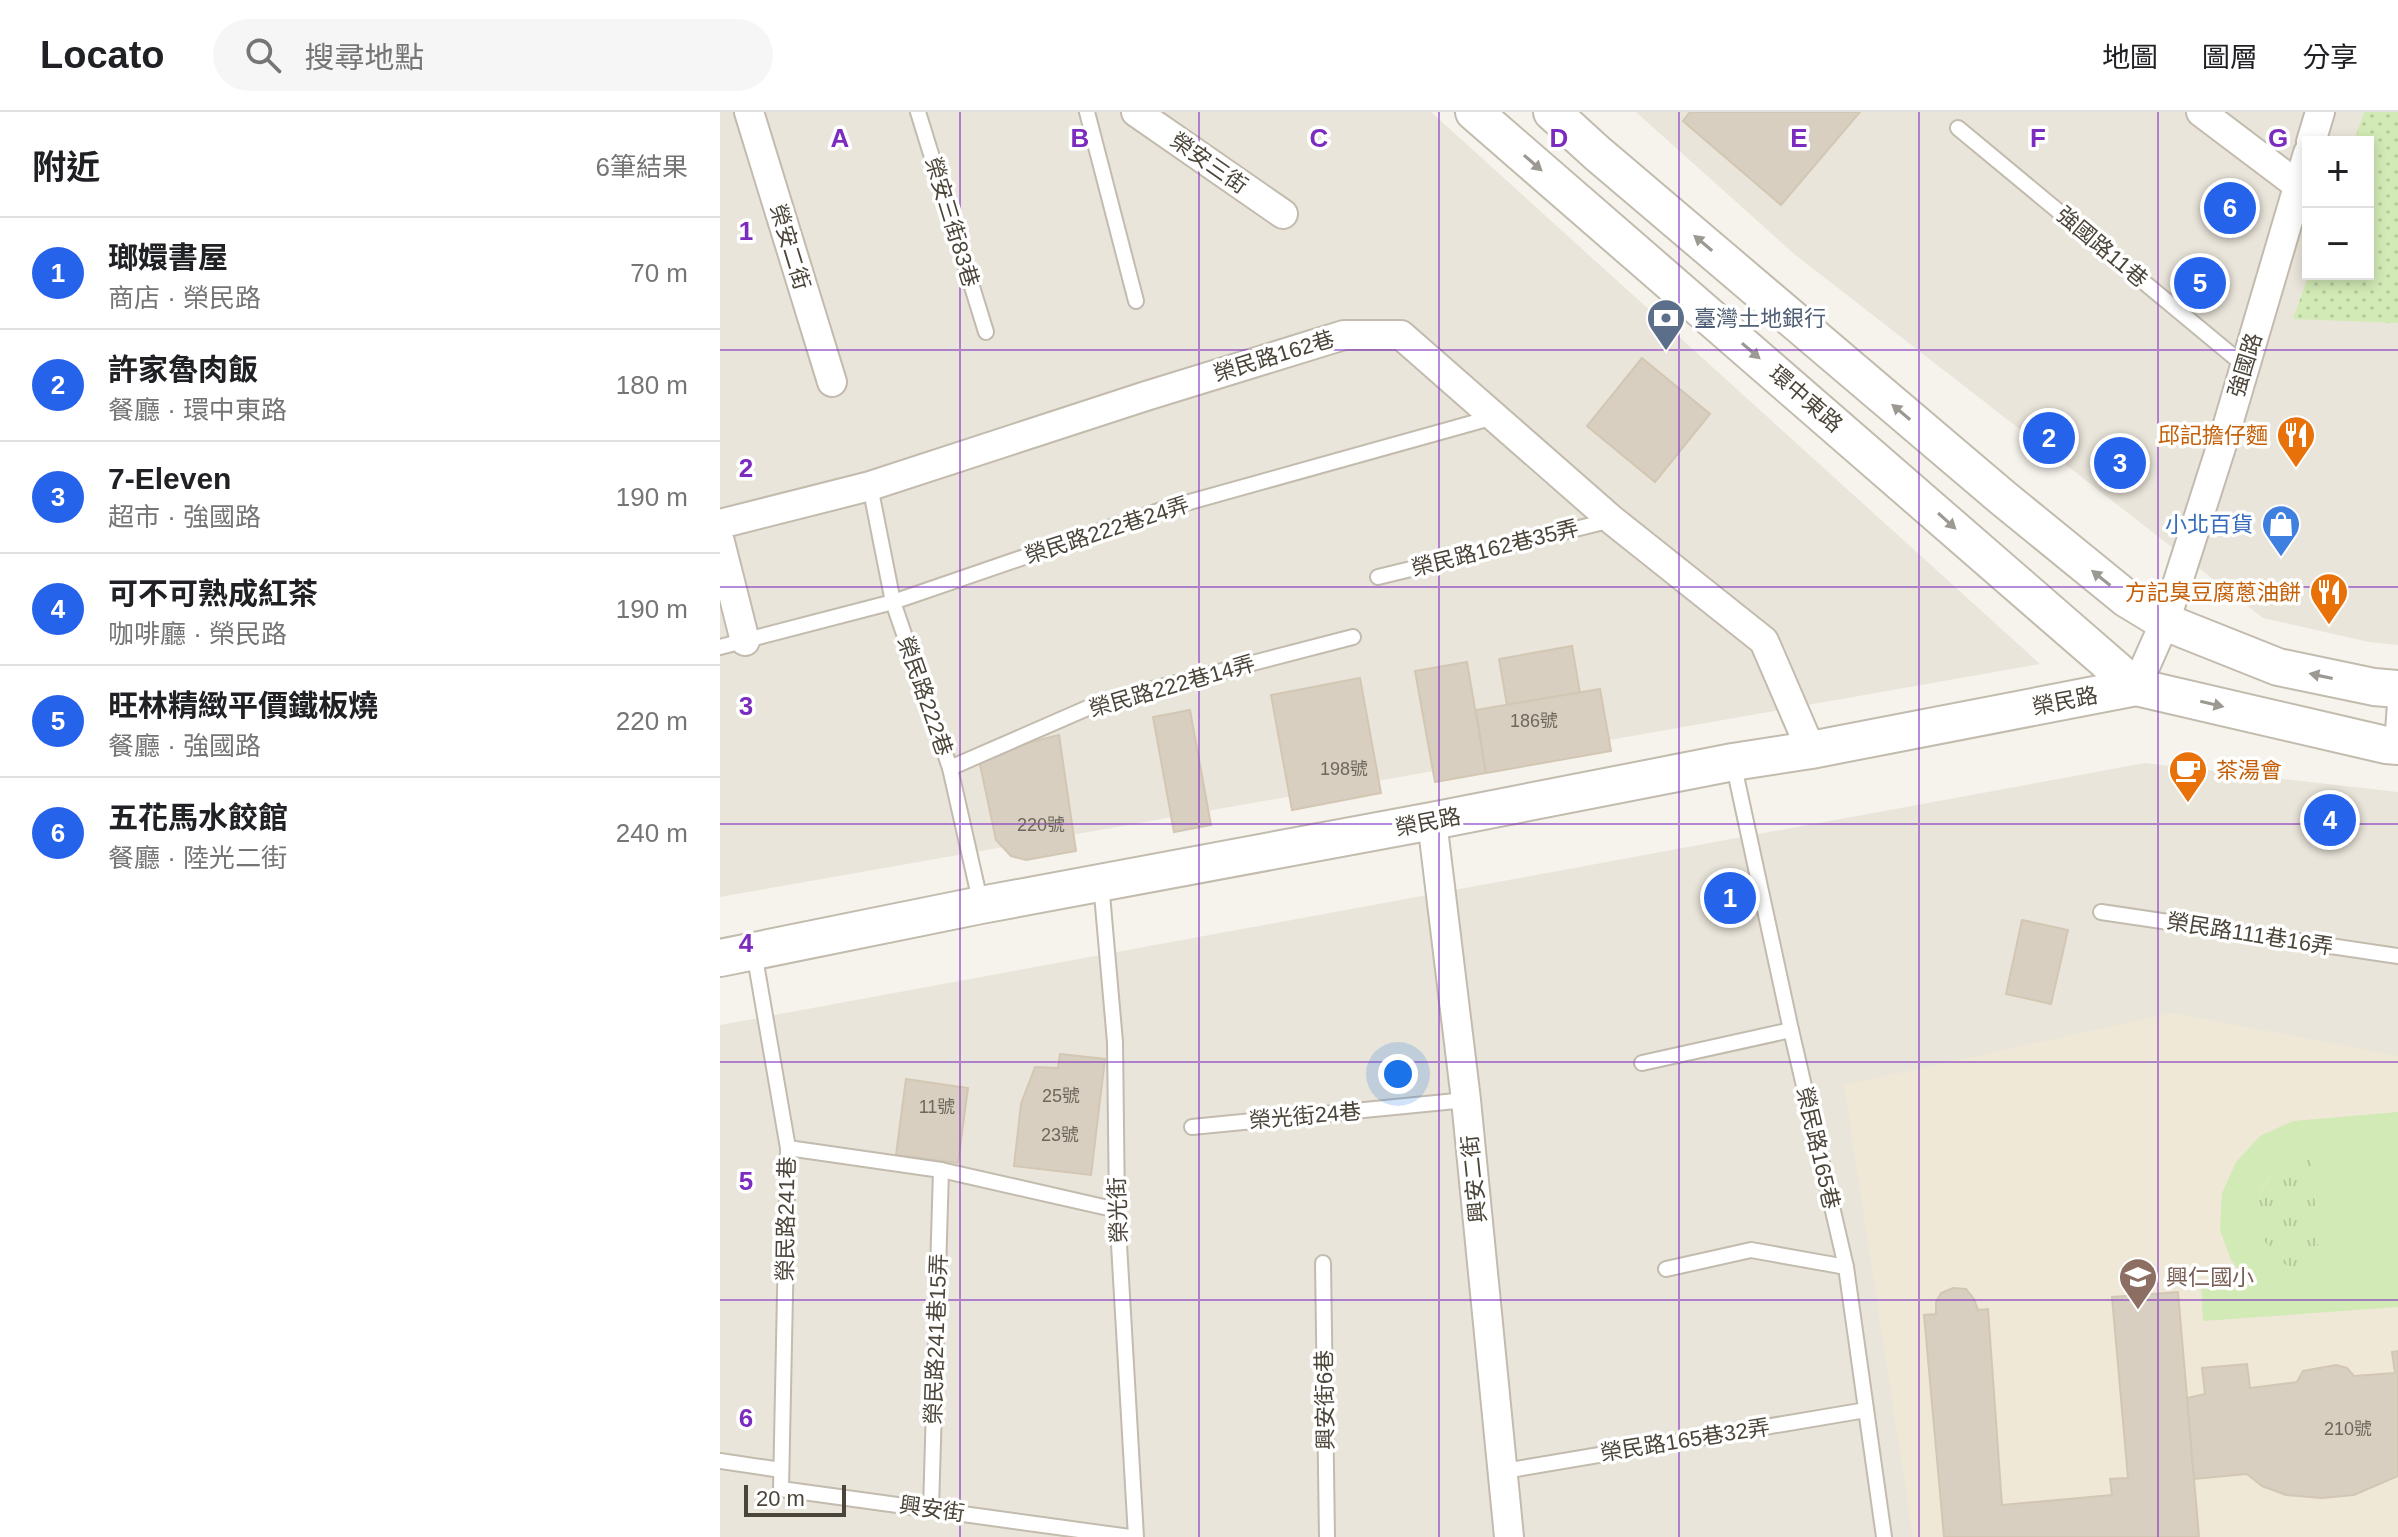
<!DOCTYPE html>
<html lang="zh-TW">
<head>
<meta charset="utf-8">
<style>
  :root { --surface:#fff; --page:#f6f6f6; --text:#202124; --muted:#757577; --line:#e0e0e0; --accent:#2563eb }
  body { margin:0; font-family:Helvetica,"Noto Sans TC",sans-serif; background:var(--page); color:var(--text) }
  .controls { position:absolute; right:24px; top:24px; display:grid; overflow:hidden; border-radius:0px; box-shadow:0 4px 12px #0003 }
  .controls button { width:72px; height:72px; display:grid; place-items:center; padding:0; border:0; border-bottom:2px solid var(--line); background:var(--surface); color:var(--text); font:40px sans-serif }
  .scale { position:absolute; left:24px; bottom:20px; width:102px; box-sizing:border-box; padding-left:8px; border:4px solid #4b4439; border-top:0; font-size:22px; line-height:28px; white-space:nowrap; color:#4b4439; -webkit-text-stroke:6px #fff; paint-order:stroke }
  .you { position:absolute; left:678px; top:962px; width:28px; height:28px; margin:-20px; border:6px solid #fff; border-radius:50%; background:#1a73e8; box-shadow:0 0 0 12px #1a73e833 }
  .badge { display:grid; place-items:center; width:52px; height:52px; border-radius:50%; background:var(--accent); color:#fff; font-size:26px; font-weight:700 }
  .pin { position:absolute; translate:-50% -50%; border:4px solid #fff; box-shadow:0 2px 8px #0006 }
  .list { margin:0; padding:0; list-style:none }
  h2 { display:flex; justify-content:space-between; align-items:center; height:104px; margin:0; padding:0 32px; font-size:34px }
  h2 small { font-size:26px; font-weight:400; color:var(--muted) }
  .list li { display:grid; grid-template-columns:52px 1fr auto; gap:24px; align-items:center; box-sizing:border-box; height:112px; padding:0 32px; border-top:2px solid var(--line) }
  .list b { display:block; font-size:30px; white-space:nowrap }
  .list p { margin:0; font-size:26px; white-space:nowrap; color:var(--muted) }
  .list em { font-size:26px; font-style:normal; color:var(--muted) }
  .icon { flex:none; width:44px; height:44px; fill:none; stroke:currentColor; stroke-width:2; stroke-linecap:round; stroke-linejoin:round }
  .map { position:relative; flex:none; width:1678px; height:1425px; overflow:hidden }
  header { display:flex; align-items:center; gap:48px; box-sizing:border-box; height:112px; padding:0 40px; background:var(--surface); border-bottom:2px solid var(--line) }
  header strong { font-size:38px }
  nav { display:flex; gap:44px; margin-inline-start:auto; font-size:28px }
  .search { width:560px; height:72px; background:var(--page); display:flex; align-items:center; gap:20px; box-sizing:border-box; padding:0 28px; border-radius:44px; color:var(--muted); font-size:30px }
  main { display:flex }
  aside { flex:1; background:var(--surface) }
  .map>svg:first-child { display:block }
  .residential { fill:#eae5da; fill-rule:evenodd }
  .education { fill:#efe8d6 }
  .grass { fill:url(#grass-tufts) }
  .park { fill:url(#park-dots) }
  .pitch { fill:#d2eab5; fill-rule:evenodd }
  .building { fill:#d8cfc1; stroke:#d3c7b4; stroke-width:2 }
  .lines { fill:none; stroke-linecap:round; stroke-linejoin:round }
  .service-casing { stroke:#c2bbae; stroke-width:18 }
  .minor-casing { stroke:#c2bbae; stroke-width:32 }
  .tertiary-casing { stroke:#c2bbae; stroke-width:40 }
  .service { stroke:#fff; stroke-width:14 }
  .minor { stroke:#fff; stroke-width:28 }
  .tertiary { stroke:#fff; stroke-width:36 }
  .oneway { fill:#9c9892 }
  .grid { fill:none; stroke:#7b2cbf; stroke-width:2; stroke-opacity:0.55 }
  .labels { text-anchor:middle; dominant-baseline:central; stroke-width:7; stroke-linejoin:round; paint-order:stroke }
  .number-label { font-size:18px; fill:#6e675b }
  .street-label { font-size:22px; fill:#4b4439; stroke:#fff }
  .service-label { font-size:22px; fill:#4e5e75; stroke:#fff; text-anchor:start }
  .food-label { font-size:22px; fill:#c56008; stroke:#fff; text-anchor:end }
  .shop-label { font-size:22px; fill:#366cbe; stroke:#fff; text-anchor:end }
  .education-label { font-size:22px; fill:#785e54; stroke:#fff; text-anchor:start }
  .grid-label { font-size:26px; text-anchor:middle; font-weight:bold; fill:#7b2cbf; stroke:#fff; stroke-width:7; stroke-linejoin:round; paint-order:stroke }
</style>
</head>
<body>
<header>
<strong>Locato</strong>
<div class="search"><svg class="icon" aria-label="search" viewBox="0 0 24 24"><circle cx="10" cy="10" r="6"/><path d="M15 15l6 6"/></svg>搜尋地點</div>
<nav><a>地圖</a><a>圖層</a><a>分享</a></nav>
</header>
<main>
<aside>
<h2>附近<small>6筆結果</small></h2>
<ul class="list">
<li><span class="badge">1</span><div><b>瑯嬛書屋</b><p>商店 · 榮民路</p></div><em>70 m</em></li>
<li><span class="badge">2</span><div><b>許家魯肉飯</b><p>餐廳 · 環中東路</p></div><em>180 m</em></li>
<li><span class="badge">3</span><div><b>7-Eleven</b><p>超市 · 強國路</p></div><em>190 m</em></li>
<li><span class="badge">4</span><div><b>可不可熟成紅茶</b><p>咖啡廳 · 榮民路</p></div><em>190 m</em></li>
<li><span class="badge">5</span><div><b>旺林精緻平價鐵板燒</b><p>餐廳 · 強國路</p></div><em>220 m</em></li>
<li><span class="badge">6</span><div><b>五花馬水餃館</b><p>餐廳 · 陸光二街</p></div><em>240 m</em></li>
</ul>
</aside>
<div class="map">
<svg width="1678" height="1425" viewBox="0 0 1678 1425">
  <defs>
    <pattern id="grass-tufts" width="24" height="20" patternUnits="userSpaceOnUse" patternTransform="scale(2)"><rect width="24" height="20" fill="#d2eab5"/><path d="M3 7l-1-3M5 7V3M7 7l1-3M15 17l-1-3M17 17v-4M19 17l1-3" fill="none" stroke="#b6ca9c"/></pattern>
    <pattern id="park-dots" width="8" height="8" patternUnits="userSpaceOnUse" patternTransform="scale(2)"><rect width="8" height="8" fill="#d2eab5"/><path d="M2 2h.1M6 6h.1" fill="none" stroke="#b6ca9c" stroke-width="1.8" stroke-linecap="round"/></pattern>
  </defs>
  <rect width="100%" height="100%" fill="#f6f3ec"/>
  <g class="residential">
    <polygon points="0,0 711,0 1320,552 0,785"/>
    <path d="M 916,0 L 1678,0 L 1678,533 L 1649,530 L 1543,506 L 1073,141 ZM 1588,30 L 1648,30 L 1648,162 L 1588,162 Z"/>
    <polygon points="1425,651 1678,680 1678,1425 0,1425 0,913"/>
  </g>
  <polygon class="education" points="1453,901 1678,944 1678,1425 1193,1425 1124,973"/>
  <path class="grass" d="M 1591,1043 L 1601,1164 C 1593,1163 1584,1163 1577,1160 C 1562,1153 1544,1136 1538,1121 C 1530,1096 1544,1063 1567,1051 C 1574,1047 1583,1046 1591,1043 Z"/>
  <polygon class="park" points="1644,0 1678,0 1678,211 1573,207 1589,162 1648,162 1648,30 1634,30"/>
  <path class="pitch" d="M 1678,1000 L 1678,1195 L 1483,1209 L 1481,1170 L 1526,1167 L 1511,1148 L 1500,1118 L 1502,1081 L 1516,1050 L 1540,1024 L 1573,1009 ZM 1590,1044 L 1591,1044 L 1601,1164 C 1592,1163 1583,1163 1576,1159 C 1533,1137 1520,1079 1566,1052 C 1572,1047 1582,1046 1590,1044 Z"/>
  <g class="building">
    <polygon points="970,0 1140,0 1061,93 963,9"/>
    <polygon points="922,246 990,302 935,370 867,314"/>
    <polygon points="852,534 860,581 787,593 779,547"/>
    <polygon points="747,550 766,661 715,670 695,559"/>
    <polygon points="640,566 661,681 572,698 551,583"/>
    <polygon points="880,577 891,639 766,661 756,598"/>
    <polygon points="470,598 491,713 454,720 433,605"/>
    <polygon points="339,623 356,739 306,748 291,744 276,728 258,643"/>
    <polygon points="1302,808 1348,818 1331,892 1286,882"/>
    <polygon points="340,942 385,947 371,1063 294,1054 301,992 315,955 338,956"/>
    <polygon points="186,967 248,976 238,1051 176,1043"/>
    <polygon points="1233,1176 1246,1177 1254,1187 1258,1198 1268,1197 1282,1393 1392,1383 1390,1367 1408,1366 1392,1185 1458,1180 1479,1425 1224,1425 1204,1203 1216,1202 1216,1190 1221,1181"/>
    <polygon points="1678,1239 1678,1364 1634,1383 1602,1386 1566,1383 1542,1374 1527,1362 1474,1367 1467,1286 1485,1282 1482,1256 1527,1252 1530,1276 1577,1270 1583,1259 1616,1253 1627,1256 1634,1264 1675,1261 1672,1240"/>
  </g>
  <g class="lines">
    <defs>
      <g id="service">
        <polyline points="198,0 266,220"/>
        <polyline points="367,0 416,189"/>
        <polyline points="1238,16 1525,254"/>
        <polyline points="150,374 173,490 230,656 261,793"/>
        <polyline points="658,465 892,408"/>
        <polyline points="0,535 173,490 441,398 774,305"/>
        <polyline points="1672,633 1676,578"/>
        <polyline points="1013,650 1071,918 1126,1155 1164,1425"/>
        <polyline points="230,656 379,591 633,525"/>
        <polyline points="381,771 395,930 397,1098 416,1425"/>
        <polyline points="1381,800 1678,844"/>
        <polyline points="34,840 68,1036 61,1377 410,1425"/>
        <polyline points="922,951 1071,918"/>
        <polyline points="472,1015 746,988"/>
        <polyline points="68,1036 221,1058 397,1098"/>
        <polyline points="603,1151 607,1425"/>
        <polyline points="946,1157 1031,1138 1126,1155"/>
        <polyline points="0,1349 61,1358"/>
        <polyline points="784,1359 1146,1298"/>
        <polyline points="211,1397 221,1058"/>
      </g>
      <g id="minor">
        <polyline points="29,0 112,270"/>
        <polyline points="416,0 563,102"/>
        <polyline points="1481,0 1579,74"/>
        <polyline points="1591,30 1600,0"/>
        <polyline points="0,412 150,374 426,284 624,223 681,223 892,408 1044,529 1091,638"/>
        <polyline points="0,430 25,529"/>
        <polyline points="1416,575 1445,510 1503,329 1588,41"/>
        <polyline points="712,709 746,988 789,1425"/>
      </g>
      <g id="tertiary">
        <polyline points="754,0 1416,575"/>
        <polyline points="832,0 877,41 1283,386 1407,487 1445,510 1558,555 1654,575 1678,577"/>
        <polyline points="0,846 261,793 712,709 1013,650 1091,638 1416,575 1666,633 1678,634"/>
      </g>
    </defs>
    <use href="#service" class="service-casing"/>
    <use href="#minor" class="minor-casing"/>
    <use href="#tertiary" class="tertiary-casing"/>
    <use href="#service" class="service"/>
    <use href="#minor" class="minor"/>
    <use href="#tertiary" class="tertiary"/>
  </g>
  <defs><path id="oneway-solid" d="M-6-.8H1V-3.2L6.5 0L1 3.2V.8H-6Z" transform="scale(2)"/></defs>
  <g class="oneway">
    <use href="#oneway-solid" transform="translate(813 51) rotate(41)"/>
    <use href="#oneway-solid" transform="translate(983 131) rotate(-140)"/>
    <use href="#oneway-solid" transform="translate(1031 239) rotate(41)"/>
    <use href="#oneway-solid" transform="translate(1181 300) rotate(-140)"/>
    <use href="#oneway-solid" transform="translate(1227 409) rotate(42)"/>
    <use href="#oneway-solid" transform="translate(1381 466) rotate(-141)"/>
    <use href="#oneway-solid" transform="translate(1601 564) rotate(-168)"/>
    <use href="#oneway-solid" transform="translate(1492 592) rotate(13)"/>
  </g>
  <path class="grid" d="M 240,0 L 240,1425M 479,0 L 479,1425M 719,0 L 719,1425M 959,0 L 959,1425M 1199,0 L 1199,1425M 1438,0 L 1438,1425M 0,238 L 1678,238M 0,475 L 1678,475M 0,712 L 1678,712M 0,950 L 1678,950M 0,1188 L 1678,1188"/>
  <defs>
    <symbol id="bank-pin" viewBox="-11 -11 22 30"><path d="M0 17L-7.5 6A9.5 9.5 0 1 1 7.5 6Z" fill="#5c6f8a" stroke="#fff"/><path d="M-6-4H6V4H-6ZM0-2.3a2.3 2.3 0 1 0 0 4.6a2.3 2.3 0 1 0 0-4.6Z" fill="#fff"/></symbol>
    <symbol id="restaurant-pin" viewBox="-11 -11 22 30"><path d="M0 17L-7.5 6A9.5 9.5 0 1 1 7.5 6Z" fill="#e8710a" stroke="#fff"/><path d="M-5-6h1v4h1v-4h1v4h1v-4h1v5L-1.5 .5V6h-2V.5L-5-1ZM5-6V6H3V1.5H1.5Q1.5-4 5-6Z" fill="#fff"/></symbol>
    <symbol id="shop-pin" viewBox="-11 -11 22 30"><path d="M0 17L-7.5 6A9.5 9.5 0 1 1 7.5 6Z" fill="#3f7fe0" stroke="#fff"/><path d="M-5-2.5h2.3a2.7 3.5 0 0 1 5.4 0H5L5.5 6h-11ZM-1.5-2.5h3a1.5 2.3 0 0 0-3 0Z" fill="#fff"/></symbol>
    <symbol id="cafe-pin" viewBox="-11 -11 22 30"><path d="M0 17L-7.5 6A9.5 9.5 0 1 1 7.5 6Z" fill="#e8710a" stroke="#fff"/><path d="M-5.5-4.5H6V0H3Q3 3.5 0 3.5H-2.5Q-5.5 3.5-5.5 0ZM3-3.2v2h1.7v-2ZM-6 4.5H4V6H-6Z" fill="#fff"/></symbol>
    <symbol id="school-pin" viewBox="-11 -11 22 30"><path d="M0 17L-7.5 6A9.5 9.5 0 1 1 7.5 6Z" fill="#8d6e63" stroke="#fff"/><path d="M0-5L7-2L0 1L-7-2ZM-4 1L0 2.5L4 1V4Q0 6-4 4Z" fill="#fff"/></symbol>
  </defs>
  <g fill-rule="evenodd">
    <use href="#bank-pin" x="924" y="184" width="44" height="60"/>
    <use href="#restaurant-pin" x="1554" y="301" width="44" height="60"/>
    <use href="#shop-pin" x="1539" y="390" width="44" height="60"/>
    <use href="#restaurant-pin" x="1587" y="458" width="44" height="60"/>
    <use href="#cafe-pin" x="1446" y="636" width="44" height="60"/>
    <use href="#school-pin" x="1396" y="1143" width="44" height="60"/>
  </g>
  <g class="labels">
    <g class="number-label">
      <text x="814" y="609">186號</text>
      <text x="624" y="657">198號</text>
      <text x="321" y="713">220號</text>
      <text x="341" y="984">25號</text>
      <text x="217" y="995">11號</text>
      <text x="340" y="1023">23號</text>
      <text x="1628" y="1317">210號</text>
    </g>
    <g class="street-label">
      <text transform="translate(489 51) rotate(35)">榮安三街</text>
      <text transform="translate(232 110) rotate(73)">榮安三街83巷</text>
      <text transform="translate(70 135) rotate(73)">榮安二街</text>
      <text transform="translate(1382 135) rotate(40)">強國路11巷</text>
      <text transform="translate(554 244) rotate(-17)">榮民路162巷</text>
      <text transform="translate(1525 253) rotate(-73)">強國路</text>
      <text transform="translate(1086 287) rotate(41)">環中東路</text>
      <text transform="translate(387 418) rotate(-18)">榮民路222巷24弄</text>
      <text transform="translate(775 436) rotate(-14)">榮民路162巷35弄</text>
      <text transform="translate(452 574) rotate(-16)">榮民路222巷14弄</text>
      <text transform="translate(205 584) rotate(71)">榮民路222巷</text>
      <text transform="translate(1345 589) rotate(-11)">榮民路</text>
      <text transform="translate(708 710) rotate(-11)">榮民路</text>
      <text transform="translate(1530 822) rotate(9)">榮民路111巷16弄</text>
      <text transform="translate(585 1004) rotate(-5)">榮光街24巷</text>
      <text transform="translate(1098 1036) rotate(77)">榮民路165巷</text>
      <text transform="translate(754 1067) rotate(-96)">興安二街</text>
      <text transform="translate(398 1098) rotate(-92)">榮光街</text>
      <text transform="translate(66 1107) rotate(-89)">榮民路241巷</text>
      <text transform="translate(216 1227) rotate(-88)">榮民路241巷15弄</text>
      <text transform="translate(605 1288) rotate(-91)">興安街6巷</text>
      <text transform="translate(965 1328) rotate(-9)">榮民路165巷32弄</text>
      <text transform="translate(212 1397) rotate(8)">興安街</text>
    </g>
    <g class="service-label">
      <text x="974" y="206">臺灣土地銀行</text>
    </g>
    <g class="food-label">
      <text x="1548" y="323">邱記擔仔麵</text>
      <text x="1581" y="480">方記臭豆腐蔥油餅</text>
      <text x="1496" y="658" text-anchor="start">茶湯會</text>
    </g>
    <g class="shop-label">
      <text x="1533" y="412">小北百貨</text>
    </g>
    <g class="education-label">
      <text x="1446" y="1165">興仁國小</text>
    </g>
  </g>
  <g class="grid-label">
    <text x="120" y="35">A</text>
    <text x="360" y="35">B</text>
    <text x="599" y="35">C</text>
    <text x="839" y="35">D</text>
    <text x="1079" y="35">E</text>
    <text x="1318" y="35">F</text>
    <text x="1558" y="35">G</text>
    <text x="26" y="128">1</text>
    <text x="26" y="365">2</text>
    <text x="26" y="603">3</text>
    <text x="26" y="840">4</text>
    <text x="26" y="1078">5</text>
    <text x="26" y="1315">6</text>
  </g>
</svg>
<div class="controls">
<button>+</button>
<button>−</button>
</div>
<div class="scale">20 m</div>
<div class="you"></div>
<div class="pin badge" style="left:1010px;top:786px">1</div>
<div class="pin badge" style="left:1329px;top:326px">2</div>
<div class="pin badge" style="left:1400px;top:351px">3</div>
<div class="pin badge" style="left:1610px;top:708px">4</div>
<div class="pin badge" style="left:1480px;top:171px">5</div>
<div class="pin badge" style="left:1510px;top:96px">6</div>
</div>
</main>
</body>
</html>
